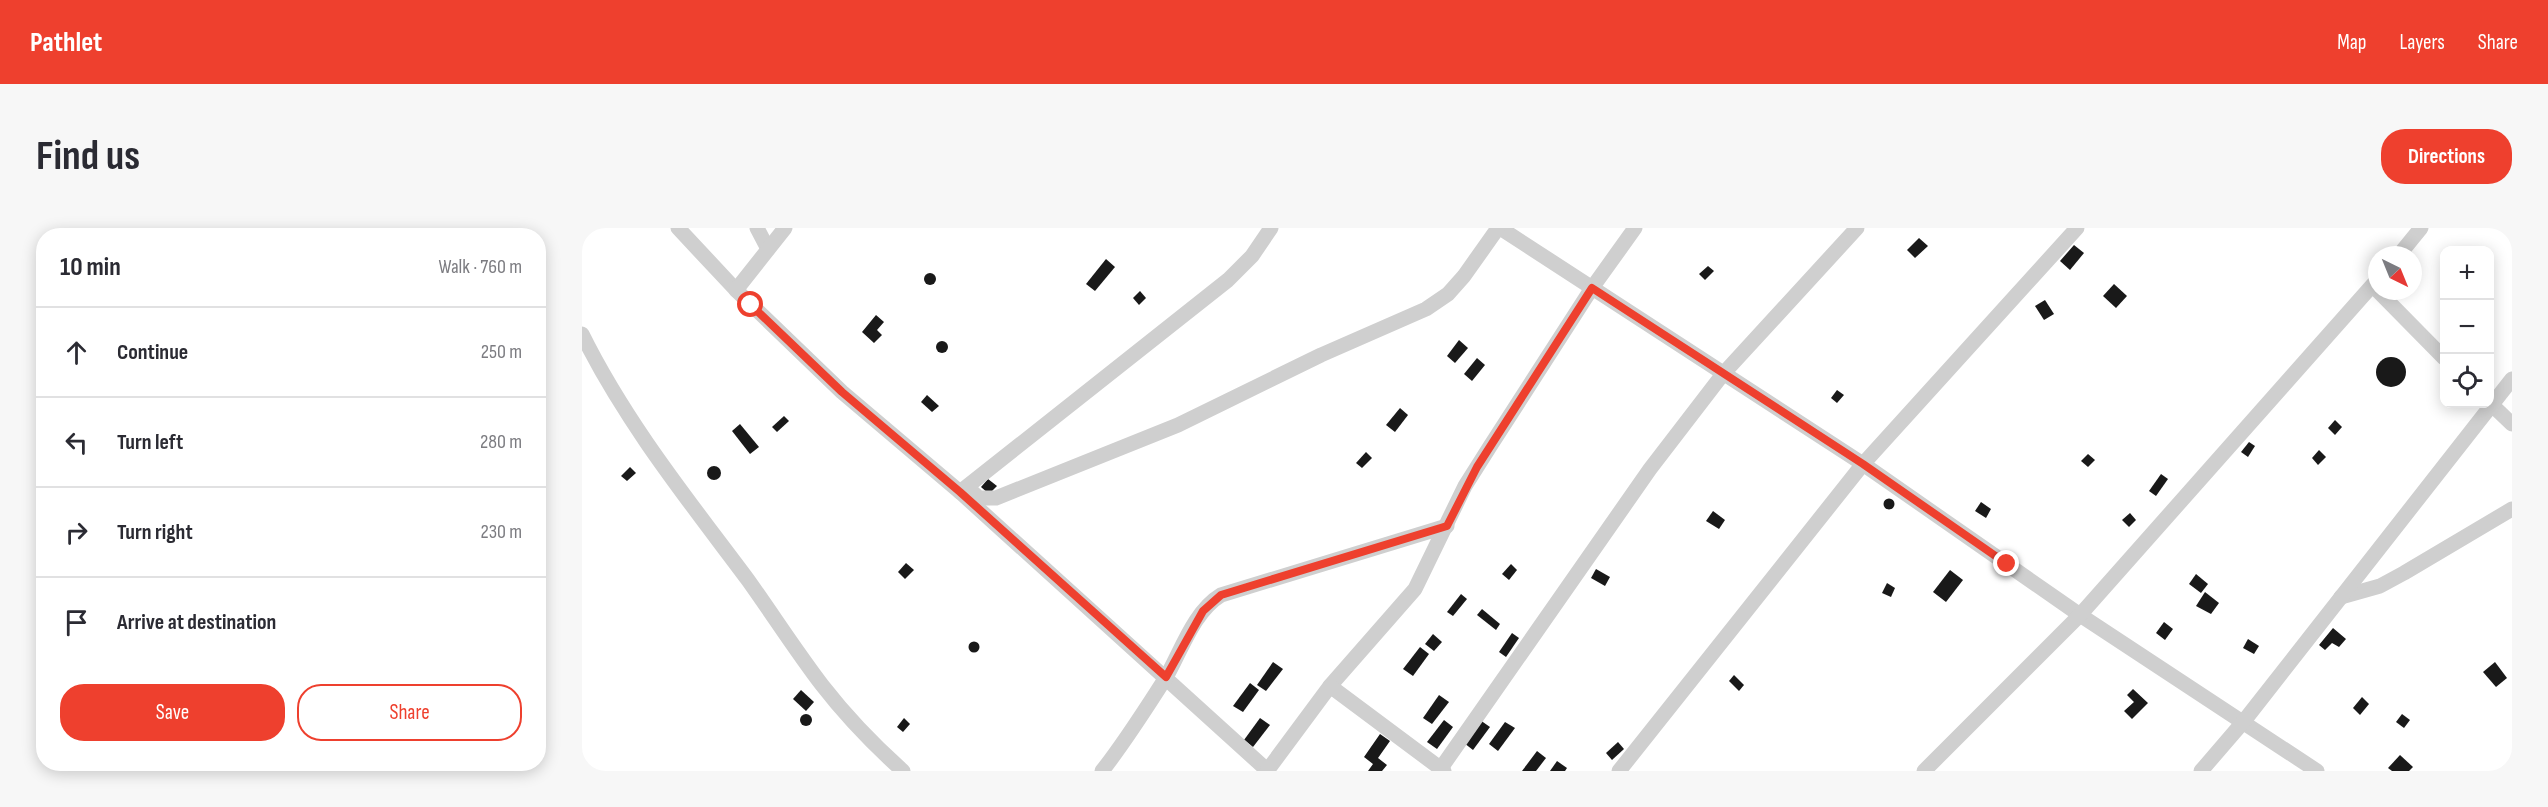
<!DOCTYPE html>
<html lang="en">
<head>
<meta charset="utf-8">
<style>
  :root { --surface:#fff; --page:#f7f7f7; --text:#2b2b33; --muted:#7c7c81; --line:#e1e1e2; --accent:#ee402e }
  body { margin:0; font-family:"Sofia Sans Condensed",sans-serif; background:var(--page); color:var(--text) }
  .controls { position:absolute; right:18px; top:18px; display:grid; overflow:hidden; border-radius:12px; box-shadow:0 3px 15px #0003 }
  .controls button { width:54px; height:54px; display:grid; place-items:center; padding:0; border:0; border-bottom:2px solid var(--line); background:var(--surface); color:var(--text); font:30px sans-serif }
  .compass { position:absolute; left:1786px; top:18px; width:54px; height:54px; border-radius:50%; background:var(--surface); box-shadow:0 3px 15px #0003; rotate:137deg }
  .stop { position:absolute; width:18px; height:18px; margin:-14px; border:4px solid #ee402e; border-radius:50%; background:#fff }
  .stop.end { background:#ee402e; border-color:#fff; box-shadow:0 2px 6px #0008 }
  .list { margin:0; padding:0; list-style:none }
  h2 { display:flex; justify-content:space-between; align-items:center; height:78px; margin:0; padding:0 24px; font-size:26px }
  h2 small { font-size:20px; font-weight:400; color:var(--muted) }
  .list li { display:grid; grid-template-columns:39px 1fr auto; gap:18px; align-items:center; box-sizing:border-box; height:90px; padding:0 24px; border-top:2px solid var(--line) }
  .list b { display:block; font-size:22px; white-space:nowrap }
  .list em { font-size:20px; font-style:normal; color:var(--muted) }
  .actions { display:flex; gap:12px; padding:18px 24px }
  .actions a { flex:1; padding:14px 0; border:2px solid var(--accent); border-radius:24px; text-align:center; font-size:21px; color:var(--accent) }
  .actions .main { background:var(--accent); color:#fff }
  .icon { flex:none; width:33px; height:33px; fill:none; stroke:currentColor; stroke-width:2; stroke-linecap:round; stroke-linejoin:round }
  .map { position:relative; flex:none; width:1930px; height:543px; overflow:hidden; border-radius:24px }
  header { display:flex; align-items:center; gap:36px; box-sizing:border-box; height:84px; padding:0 30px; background:var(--accent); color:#fff }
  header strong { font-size:28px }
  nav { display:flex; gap:33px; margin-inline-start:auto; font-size:21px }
  .intro { display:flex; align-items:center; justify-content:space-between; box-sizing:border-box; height:144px; padding:0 36px }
  h1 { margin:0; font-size:42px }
  .button { padding:15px 27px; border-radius:24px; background:var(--accent); color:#fff; font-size:21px; font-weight:700 }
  main { display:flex; gap:36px; padding:0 36px }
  aside { flex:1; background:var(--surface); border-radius:24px; box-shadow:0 3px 15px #0003 }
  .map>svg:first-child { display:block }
  .building { fill:#191919 }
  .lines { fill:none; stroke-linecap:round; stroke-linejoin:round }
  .minor { stroke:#cfcfcf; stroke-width:15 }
  .route { stroke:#ee402e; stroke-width:8 }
</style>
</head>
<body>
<header>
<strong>Pathlet</strong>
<nav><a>Map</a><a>Layers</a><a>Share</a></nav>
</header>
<div class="intro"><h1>Find us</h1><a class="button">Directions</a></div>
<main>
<aside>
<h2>10 min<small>Walk · 760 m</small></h2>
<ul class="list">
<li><svg class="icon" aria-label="ahead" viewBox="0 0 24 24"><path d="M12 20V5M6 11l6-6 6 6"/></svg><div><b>Continue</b></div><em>250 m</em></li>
<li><svg class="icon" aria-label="left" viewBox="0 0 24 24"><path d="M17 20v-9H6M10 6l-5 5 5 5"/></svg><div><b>Turn left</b></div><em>280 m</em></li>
<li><svg class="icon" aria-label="right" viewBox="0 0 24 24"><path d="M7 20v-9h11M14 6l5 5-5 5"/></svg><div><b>Turn right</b></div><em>230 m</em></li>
<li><svg class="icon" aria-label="arrive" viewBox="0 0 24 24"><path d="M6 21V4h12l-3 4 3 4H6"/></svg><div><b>Arrive at destination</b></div></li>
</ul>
<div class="actions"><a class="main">Save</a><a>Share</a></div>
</aside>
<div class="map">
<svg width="1930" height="543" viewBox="0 0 1930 543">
  <rect width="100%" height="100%" fill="#fff"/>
  <g class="building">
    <polygon points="1337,10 1346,18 1333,30 1325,22"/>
    <polygon points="1492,17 1502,25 1488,42 1478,33"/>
    <polygon points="524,31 533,39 513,63 504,56"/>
    <polygon points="1126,38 1132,43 1123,52 1117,46"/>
    <circle cx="348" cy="51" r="6"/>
    <polygon points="1532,56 1545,68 1534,80 1521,68"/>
    <polygon points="558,63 564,70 557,77 551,70"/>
    <polygon points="1463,72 1472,86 1462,92 1453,78"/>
    <polygon points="294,87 302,94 295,102 300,107 292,115 280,104"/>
    <polygon points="877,112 886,120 873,135 865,128"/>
    <circle cx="360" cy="119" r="6"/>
    <circle cx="1809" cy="144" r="15"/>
    <polygon points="895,130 903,137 890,153 882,146"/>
    <polygon points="1255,162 1262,167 1255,175 1249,170"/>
    <polygon points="345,167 357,178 350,184 339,174"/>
    <polygon points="818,180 826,187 813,204 804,197"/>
    <polygon points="202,188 207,193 195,204 190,199"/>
    <polygon points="1753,192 1760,199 1753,207 1746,200"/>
    <polygon points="158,196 177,219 168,226 150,203"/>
    <polygon points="1667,214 1673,218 1666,229 1659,224"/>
    <polygon points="1737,222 1744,229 1736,237 1730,230"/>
    <polygon points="784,224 790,230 780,240 774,235"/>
    <polygon points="1506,226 1513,232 1506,239 1499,233"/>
    <circle cx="132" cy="245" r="7"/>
    <polygon points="48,239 54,245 45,253 39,248"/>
    <polygon points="1579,246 1586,251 1574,268 1567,263"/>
    <polygon points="406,251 415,258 407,266 399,259"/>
    <circle cx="1307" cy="276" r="5.5"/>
    <polygon points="1399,274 1409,281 1404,290 1393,283"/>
    <polygon points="1131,283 1143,292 1137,301 1124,293"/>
    <polygon points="1548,285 1554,292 1547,299 1540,292"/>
    <polygon points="324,335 332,342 323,351 316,344"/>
    <polygon points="929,336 935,342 927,352 920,346"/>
    <polygon points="1014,341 1028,349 1023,358 1009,350"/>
    <polygon points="1368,342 1381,352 1364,374 1351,364"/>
    <polygon points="1614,346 1626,356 1619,365 1607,356"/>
    <polygon points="1305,355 1313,360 1309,369 1300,365"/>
    <polygon points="1623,364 1637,375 1629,386 1614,378"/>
    <polygon points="879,366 885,371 871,388 865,384"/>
    <polygon points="900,381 918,396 914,402 895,387"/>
    <polygon points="1582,394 1591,401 1583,412 1574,405"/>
    <polygon points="1751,400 1764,411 1757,419 1750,415 1743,422 1737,417"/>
    <polygon points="930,405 937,410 924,429 917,424"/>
    <polygon points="851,406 860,414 852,423 843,416"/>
    <polygon points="1666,411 1677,418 1672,426 1661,420"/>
    <circle cx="392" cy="419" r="5.5"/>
    <polygon points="838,419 847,426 831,448 821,441"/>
    <polygon points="691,434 701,441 684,463 675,457"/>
    <polygon points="1913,434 1925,450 1914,459 1901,444"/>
    <polygon points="1152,447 1162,457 1157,463 1147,453"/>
    <polygon points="668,455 677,462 661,484 651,478"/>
    <polygon points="1551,461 1566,475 1550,491 1542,483 1552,474 1545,467"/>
    <polygon points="219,462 232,474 224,483 211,471"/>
    <polygon points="857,467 867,474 850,496 841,490"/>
    <polygon points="1780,469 1787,476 1778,487 1771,480"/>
    <polygon points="1820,486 1828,492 1822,500 1814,494"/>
    <circle cx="224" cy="492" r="6"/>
    <polygon points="322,490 328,496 321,504 315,499"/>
    <polygon points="678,490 688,497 671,519 662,512"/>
    <polygon points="862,492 871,499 855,521 845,514"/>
    <polygon points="898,492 908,499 891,522 882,515"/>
    <polygon points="923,494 933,500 916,523 907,516"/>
    <polygon points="798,506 808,513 796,530 805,537 800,543 786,543 791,536 782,529"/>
    <polygon points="1036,514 1042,521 1030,532 1024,525"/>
    <polygon points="955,523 964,530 954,543 940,543"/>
    <polygon points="1818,527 1831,539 1827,543 1810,543 1806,540"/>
    <polygon points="975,533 985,540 983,543 968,543"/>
  </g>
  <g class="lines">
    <g class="minor">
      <polyline points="96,0 154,62 260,164 378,264 686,543"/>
      <polyline points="175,0 186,21"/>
      <polyline points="918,0 1281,236 1498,387 1735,543"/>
      <polyline points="1817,27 1839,0"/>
      <polyline points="154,62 203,0"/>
      <polyline points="1796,63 1862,130"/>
      <path d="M 0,106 C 44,195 107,273 166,352 C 191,387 214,423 240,457 C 264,488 292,517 321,543"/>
      <polyline points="1908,175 1930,196"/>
      <polyline points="386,260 397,270 414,270 596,197 739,127 844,81 866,66 882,48 916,0"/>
      <polyline points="378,264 646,52 670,28 689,0"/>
      <polyline points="1759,369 1798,358 1822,345 1930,281"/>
      <polyline points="748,458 833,361 883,258 907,220 1010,60 1053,0"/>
      <path d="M 520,543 C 543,514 563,482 583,451 C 599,424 611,384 639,367 L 865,298"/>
      <polyline points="685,543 748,458 862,543"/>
      <polyline points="857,543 1068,241 1141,146 1275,0"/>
      <polyline points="1037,543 1281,236 1495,0"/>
      <polyline points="1342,543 1498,387 1795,52"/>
      <polyline points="1619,543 1662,493 1930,151"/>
    </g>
  </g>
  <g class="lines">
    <polyline class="route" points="169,77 260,164 378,264 584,449 621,383 639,367 865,298 895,239 1010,60 1281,236 1425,336"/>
  </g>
</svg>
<div class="controls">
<button>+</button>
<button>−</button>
<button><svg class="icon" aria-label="locate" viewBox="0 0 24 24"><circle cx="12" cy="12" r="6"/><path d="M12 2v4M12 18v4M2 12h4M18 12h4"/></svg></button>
</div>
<svg class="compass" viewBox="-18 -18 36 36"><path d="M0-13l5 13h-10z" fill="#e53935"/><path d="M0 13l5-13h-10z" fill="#7c7c81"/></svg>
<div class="stop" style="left:169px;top:77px"></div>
<div class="stop end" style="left:1425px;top:336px"></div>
</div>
</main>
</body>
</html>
